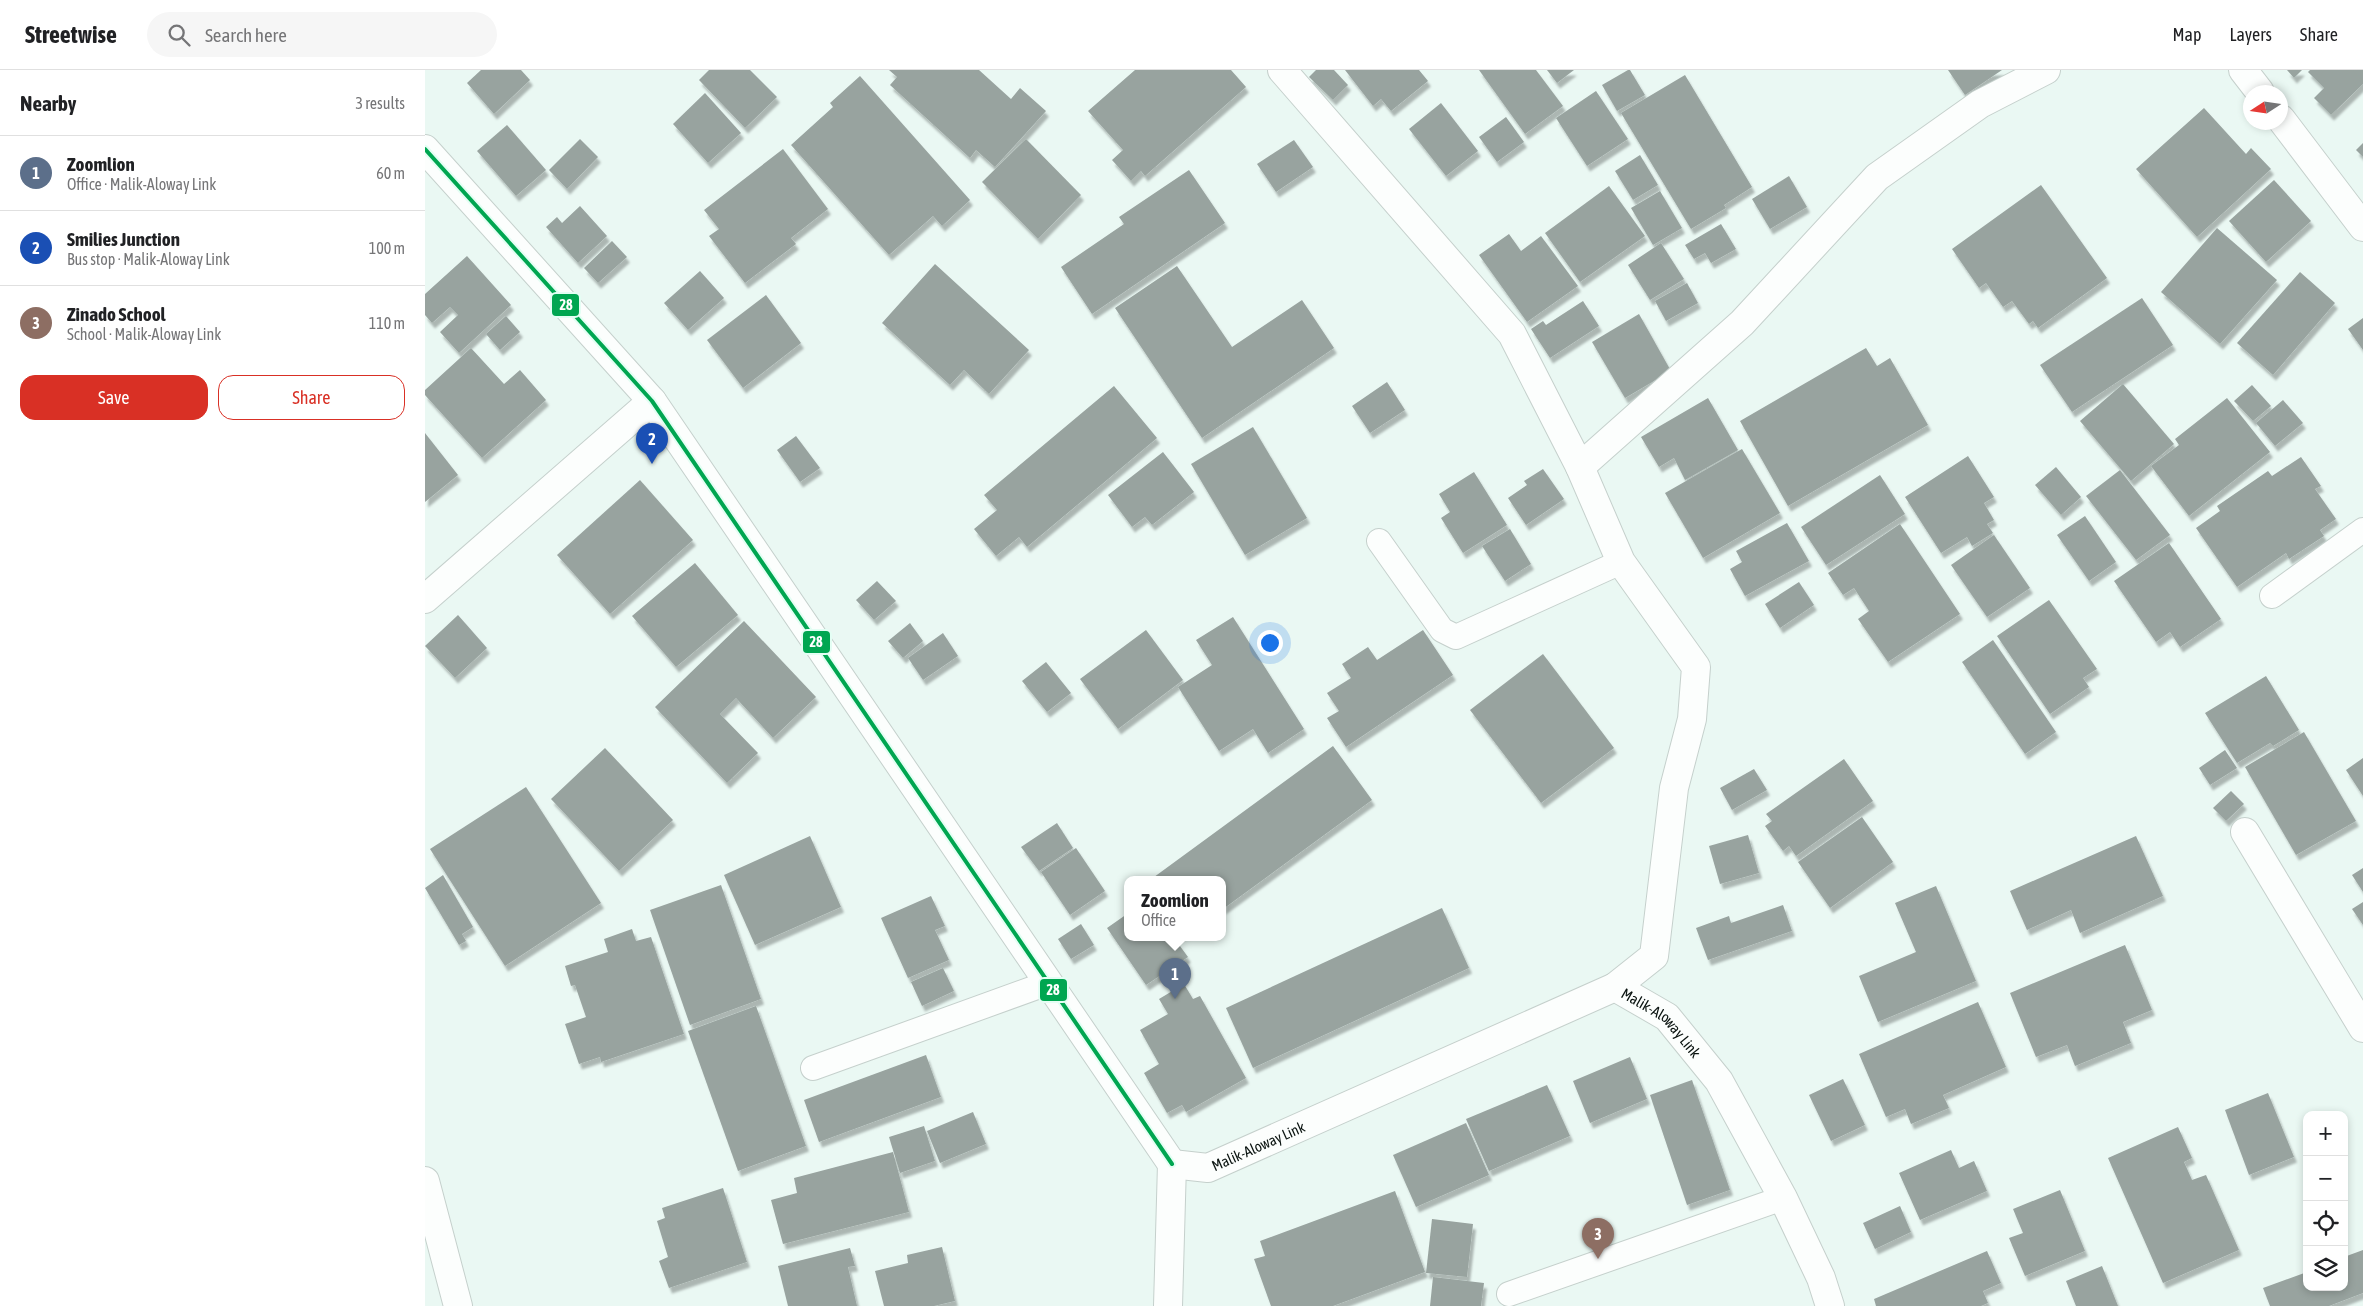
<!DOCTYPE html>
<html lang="en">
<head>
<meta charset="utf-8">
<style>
  :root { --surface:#fff; --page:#f6f6f6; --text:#202124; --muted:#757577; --line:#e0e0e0; --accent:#d93025 }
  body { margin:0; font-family:"Asap Condensed",sans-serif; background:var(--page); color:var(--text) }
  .controls { position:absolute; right:15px; bottom:15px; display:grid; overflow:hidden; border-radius:10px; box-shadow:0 2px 8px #0003 }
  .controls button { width:45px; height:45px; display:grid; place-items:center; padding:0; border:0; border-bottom:1px solid var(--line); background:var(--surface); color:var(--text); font:25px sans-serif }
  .compass { position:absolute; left:1818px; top:15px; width:45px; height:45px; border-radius:50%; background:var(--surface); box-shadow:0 2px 8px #0003; rotate:258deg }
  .you { position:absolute; left:844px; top:572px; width:18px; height:18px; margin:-12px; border:4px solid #fff; border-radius:50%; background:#1a73e8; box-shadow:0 0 0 8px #1a73e833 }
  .badge { display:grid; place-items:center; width:32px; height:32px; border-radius:50%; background:var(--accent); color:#fff; font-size:16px; font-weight:700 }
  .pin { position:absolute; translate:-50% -41px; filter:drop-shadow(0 1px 2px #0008) }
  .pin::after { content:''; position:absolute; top:26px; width:18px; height:15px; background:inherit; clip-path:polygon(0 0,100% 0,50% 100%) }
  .popup { position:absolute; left:699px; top:806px; width:102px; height:65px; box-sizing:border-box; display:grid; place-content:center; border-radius:10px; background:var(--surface); filter:drop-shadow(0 1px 4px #0005); font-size:16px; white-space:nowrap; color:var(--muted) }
  .popup b { font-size:19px; color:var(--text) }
  .popup::after { content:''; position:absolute; left:50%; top:100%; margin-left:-10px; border:10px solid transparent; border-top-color:var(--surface) }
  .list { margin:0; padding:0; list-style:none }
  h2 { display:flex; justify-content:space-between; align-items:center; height:65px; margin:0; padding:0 20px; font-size:21px }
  h2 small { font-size:16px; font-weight:400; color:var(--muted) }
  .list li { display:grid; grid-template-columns:32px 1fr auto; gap:15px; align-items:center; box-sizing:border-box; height:75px; padding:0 20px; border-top:1px solid var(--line) }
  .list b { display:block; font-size:19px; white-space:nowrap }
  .list p { margin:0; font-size:16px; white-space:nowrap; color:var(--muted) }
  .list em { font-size:16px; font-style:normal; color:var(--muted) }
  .actions { display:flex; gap:10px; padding:15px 20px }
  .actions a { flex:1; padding:11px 0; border:1px solid var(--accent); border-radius:15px; text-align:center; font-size:18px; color:var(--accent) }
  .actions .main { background:var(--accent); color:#fff }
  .icon { flex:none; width:28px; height:28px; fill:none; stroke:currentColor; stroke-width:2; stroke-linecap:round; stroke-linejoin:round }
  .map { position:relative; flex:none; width:1938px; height:1236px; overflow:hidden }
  header { display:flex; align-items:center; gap:30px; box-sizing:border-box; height:70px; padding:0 25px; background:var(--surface); border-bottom:1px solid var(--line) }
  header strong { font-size:24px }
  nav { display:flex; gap:28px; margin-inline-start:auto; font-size:18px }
  .search { width:350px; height:45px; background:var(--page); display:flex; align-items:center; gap:12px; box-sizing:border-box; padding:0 18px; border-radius:28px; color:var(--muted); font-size:19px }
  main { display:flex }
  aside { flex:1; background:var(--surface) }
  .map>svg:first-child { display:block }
  .building { fill:#98a39f; filter:url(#shadow) }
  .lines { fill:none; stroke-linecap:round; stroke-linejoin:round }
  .lane-casing { stroke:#c5d0cc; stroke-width:26 }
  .street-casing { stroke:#c5d0cc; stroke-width:30 }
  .lane { stroke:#fcfefd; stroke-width:24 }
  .street { stroke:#fcfefd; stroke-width:28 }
  .bus-1-casing { stroke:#e4fef4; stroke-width:8 }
  .bus-1 { stroke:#00a651; stroke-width:4 }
  .labels { text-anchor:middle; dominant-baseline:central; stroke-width:5; stroke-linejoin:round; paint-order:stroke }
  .street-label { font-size:15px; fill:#0a1310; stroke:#e4fef4 }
  .line-badge { stroke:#e4fef4; stroke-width:2 }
  .badge-label { font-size:14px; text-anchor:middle; font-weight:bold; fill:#fff }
</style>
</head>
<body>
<header>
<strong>Streetwise</strong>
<div class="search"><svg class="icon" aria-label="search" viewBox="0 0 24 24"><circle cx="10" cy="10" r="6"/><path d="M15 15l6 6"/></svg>Search here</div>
<nav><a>Map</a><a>Layers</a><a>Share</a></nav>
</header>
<main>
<aside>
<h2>Nearby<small>3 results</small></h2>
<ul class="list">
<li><span class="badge" style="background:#5c6f8a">1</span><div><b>Zoomlion</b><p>Office · Malik-Aloway Link</p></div><em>60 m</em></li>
<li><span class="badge" style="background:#1a4fb4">2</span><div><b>Smilies Junction</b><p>Bus stop · Malik-Aloway Link</p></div><em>100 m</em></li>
<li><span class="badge" style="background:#8d6e63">3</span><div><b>Zinado School</b><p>School · Malik-Aloway Link</p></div><em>110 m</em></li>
</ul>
<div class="actions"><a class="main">Save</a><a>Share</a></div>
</aside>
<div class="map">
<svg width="1938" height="1236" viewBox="0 0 1938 1236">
  <defs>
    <filter id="shadow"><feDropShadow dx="3" dy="5.5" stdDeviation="1" flood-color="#0004"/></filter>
  </defs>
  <rect width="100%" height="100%" fill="#eaf8f3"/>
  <g class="building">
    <polygon points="56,0 96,0 105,10 69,44 42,13"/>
    <polygon points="284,0 325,0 352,27 320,58 274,10"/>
    <polygon points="464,0 554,0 586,29 595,18 621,41 570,97 551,80 545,88 465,15 472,7"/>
    <polygon points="710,0 806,0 821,17 720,106 716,101 706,111 687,90 698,80 663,41"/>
    <polygon points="891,0 909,0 923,15 908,30 884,7"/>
    <polygon points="920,0 994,0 1003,11 966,41 956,29 948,36"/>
    <polygon points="1054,0 1111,0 1138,36 1100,64"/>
    <polygon points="1122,0 1149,0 1132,13"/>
    <polygon points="1203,0 1205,0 1220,25 1192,41 1177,15"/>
    <polygon points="1523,0 1577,0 1540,25"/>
    <polygon points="1862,0 1877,0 1869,8"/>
    <polygon points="1885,0 1938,0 1938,14 1906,45 1889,28 1899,18 1883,2"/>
    <polygon points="1260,5 1327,117 1299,135 1301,138 1266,159 1196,43"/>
    <polygon points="435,6 545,130 517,156 508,146 464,185 366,75 408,37 405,33"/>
    <polygon points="1171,21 1203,69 1162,96 1131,48"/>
    <polygon points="280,23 316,63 283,93 248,54"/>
    <polygon points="1016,33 1053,81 1021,106 984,59"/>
    <polygon points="1779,38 1821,84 1826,78 1846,99 1772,167 1711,99"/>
    <polygon points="1081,47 1099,72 1072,92 1054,67"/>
    <polygon points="82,55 121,100 91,126 52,81"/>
    <polygon points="155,69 173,87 142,119 124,100"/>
    <polygon points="601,69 656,125 613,169 557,112"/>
    <polygon points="869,70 888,97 851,122 832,94"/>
    <polygon points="1938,73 1938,87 1931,80"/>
    <polygon points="358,79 403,139 366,168 371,174 320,213 284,166 294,159 279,140"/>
    <polygon points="1215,85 1233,115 1208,130 1190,101"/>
    <polygon points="764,100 800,153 667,244 636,197 699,154 694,147"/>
    <polygon points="1364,106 1382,137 1345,159 1327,129"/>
    <polygon points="1849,110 1886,151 1841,192 1804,151"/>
    <polygon points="1616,115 1682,208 1613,258 1608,251 1604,254 1587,231 1578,237 1561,213 1554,218 1527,179"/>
    <polygon points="1184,116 1220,166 1155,212 1120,163"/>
    <polygon points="1235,121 1257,158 1228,175 1206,138"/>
    <polygon points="155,136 182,166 153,193 121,157 132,147 137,153"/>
    <polygon points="1296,154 1311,179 1286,193 1280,183 1269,189 1260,175"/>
    <polygon points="1792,158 1852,210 1795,274 1736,222"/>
    <polygon points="1084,164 1096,181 1116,166 1153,216 1102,252 1054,185"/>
    <polygon points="187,171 202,187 173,213 159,198"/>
    <polygon points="1236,173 1259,209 1225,230 1203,195"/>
    <polygon points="42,186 86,235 34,283 15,262 33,245 25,237 7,253 0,245 0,224"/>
    <polygon points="510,194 604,280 564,324 539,300 525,315 457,253"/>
    <polygon points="752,196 807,277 877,230 909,278 777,368 690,238"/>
    <polygon points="275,201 299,228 263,260 239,233"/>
    <polygon points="1875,202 1910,233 1848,305 1812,273"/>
    <polygon points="1262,213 1273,233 1241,251 1230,231"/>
    <polygon points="341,225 376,273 318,318 282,270"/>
    <polygon points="1717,228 1748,275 1647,342 1615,295"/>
    <polygon points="1158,231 1174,256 1125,288 1106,259 1118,251 1121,255"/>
    <polygon points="1214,244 1246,301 1200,328 1167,272"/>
    <polygon points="81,246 95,262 75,280 61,264"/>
    <polygon points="1938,248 1938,280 1923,259"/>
    <polygon points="46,278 79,314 95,300 121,330 57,388 0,325 0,320"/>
    <polygon points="1441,278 1452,296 1465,288 1503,355 1363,436 1315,351"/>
    <polygon points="962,312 980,340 945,363 927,336"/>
    <polygon points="1698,314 1749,374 1706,411 1655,351"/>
    <polygon points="1827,315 1846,336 1828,351 1809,331"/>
    <polygon points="689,316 732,368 602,477 594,467 571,486 549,459 572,440 559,425"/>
    <polygon points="1283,328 1313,380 1260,410 1249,388 1234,397 1216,367"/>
    <polygon points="1802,328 1845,382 1764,446 1726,396 1754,375 1750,369"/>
    <polygon points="1858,330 1878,353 1850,376 1831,353"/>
    <polygon points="828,357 882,448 820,485 766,394"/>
    <polygon points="0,363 33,405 0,432"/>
    <polygon points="371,366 395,398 375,412 352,380"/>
    <polygon points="1317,379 1355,443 1278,488 1240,423"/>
    <polygon points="738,382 769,422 727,455 720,447 707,457 683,425"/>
    <polygon points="1543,386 1569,427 1559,433 1569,450 1562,454 1568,463 1547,476 1542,467 1516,483 1480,427"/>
    <polygon points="1876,387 1896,416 1890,419 1911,449 1895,460 1899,466 1864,489 1861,483 1812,517 1771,458 1795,441 1792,436 1843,401 1847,406"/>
    <polygon points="1631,397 1656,427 1636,445 1610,415"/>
    <polygon points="1118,399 1139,429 1101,455 1083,428 1102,415 1099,411"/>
    <polygon points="1695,400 1745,465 1711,490 1661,426"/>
    <polygon points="1049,402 1082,455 1038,483 1016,448 1025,442 1014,424"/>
    <polygon points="1455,405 1480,444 1401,495 1376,457"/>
    <polygon points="215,410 268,470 185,544 132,485"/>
    <polygon points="1660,446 1691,492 1664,511 1632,465"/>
    <polygon points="1362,453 1384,491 1320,526 1305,499 1317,492 1311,481"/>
    <polygon points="1475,454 1535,544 1463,592 1433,549 1444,541 1429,518 1418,525 1403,503"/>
    <polygon points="1085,459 1106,494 1080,511 1057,476"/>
    <polygon points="1569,465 1605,518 1562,547 1526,495"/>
    <polygon points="1744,473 1796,549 1755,577 1745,562 1731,572 1689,511"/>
    <polygon points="270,493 313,545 251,597 207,546"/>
    <polygon points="452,511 471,531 449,550 431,530"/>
    <polygon points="1374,512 1389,535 1355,558 1340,534"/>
    <polygon points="1624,530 1672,599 1658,608 1664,617 1625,644 1572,566"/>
    <polygon points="33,545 62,578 30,608 0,576"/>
    <polygon points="808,547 879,659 843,683 828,659 794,681 753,617 787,595 771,570"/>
    <polygon points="319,551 391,627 348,668 311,628 295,644 333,683 302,713 230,637"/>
    <polygon points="485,553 498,571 478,588 463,571"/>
    <polygon points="721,560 758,610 693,659 655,609"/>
    <polygon points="998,560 1028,605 921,677 902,648 914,641 902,623 926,608 917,594 943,577 952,590"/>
    <polygon points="518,563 533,586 498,610 483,588"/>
    <polygon points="1568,570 1631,662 1600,684 1537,592"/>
    <polygon points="1118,584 1189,678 1116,733 1045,640"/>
    <polygon points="621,592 646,623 622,642 597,611"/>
    <polygon points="1841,606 1874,660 1848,676 1845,673 1812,693 1780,643"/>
    <polygon points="1879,662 1931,751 1871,785 1820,697"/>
    <polygon points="908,676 947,730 798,839 798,810 725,810"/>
    <polygon points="180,678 248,750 194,801 126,729"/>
    <polygon points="1800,680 1812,698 1785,715 1774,698"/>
    <polygon points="1938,688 1938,726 1921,700"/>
    <polygon points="1419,689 1448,731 1371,786 1364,776 1358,781 1340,756 1347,751 1341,744"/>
    <polygon points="1329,699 1342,720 1307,740 1295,718"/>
    <polygon points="101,717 176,833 80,896 5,779"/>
    <polygon points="1806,721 1819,734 1801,751 1788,738"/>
    <polygon points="1437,747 1468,792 1405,838 1373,792"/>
    <polygon points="632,753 648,778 614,801 596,777"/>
    <polygon points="1323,765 1334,803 1295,814 1284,776"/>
    <polygon points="385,766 416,837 330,875 299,805"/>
    <polygon points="1711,766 1738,826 1655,863 1646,840 1602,860 1585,821"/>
    <polygon points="651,778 680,821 645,845 616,802"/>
    <polygon points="1938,798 1938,822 1927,805"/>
    <polygon points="18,805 48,857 37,864 41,871 34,875 0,818"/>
    <polygon points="296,815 336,929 265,955 225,840"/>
    <polygon points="1511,816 1551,911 1453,952 1434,906 1491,882 1470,833"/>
    <polygon points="506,826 520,856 510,860 524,890 483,908 456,848"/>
    <polygon points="1938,832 1938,855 1927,839"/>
    <polygon points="1358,835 1367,861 1283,890 1271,858 1304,846 1306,853"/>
    <polygon points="1017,838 1044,898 828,998 801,938"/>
    <polygon points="702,844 702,868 749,868 763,887 721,915 682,858"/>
    <polygon points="656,854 669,875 646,889 633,869"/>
    <polygon points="207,859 211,871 226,867 259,964 176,992 175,987 154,994 140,954 161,947 150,915 146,916 140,896 183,882 179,869"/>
    <polygon points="1700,875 1727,940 1698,952 1706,973 1650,996 1642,975 1611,987 1585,923"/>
    <polygon points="518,898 529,921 497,936 486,912"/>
    <polygon points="759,914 768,929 775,926 821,1008 761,1042 757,1035 742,1043 719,1003 734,994 715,960 743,944 734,929"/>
    <polygon points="1553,932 1581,997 1518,1025 1524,1038 1486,1054 1480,1039 1461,1047 1434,984"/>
    <polygon points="331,936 381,1076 313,1101 263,961"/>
    <polygon points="501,985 516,1027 394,1072 379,1030"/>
    <polygon points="1205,987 1222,1029 1165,1053 1148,1011"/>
    <polygon points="1418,1009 1440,1055 1406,1071 1384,1025"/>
    <polygon points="1267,1010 1305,1120 1262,1135 1225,1025"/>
    <polygon points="1122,1015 1145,1066 1064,1101 1041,1049"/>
    <polygon points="1843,1023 1869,1087 1824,1105 1800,1040"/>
    <polygon points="548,1042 561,1074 515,1093 502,1061"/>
    <polygon points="1041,1053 1064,1105 991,1137 968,1085"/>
    <polygon points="499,1056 510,1091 475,1103 464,1067"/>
    <polygon points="1753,1057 1767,1088 1759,1092 1767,1110 1781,1105 1814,1180 1738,1213 1683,1088"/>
    <polygon points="1526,1080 1534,1098 1549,1091 1562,1121 1495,1150 1474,1103"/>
    <polygon points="468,1082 484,1142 358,1174 346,1130 372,1123 369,1108"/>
    <polygon points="298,1118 322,1192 244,1218 234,1191 243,1187 232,1151 240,1148 237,1138"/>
    <polygon points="1635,1120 1660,1181 1600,1206 1584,1168 1598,1163 1588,1139"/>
    <polygon points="970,1121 1000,1202 908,1236 846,1236 829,1189 840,1186 835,1171"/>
    <polygon points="1475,1136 1486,1162 1450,1179 1438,1153"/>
    <polygon points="1007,1149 1048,1154 1042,1207 1001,1203"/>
    <polygon points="517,1177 530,1231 509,1236 459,1236 450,1201 483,1193 482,1185"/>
    <polygon points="425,1178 430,1196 423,1197 432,1236 363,1236 353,1196"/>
    <polygon points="1938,1180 1938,1223 1904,1236 1845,1236 1838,1218 1882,1202 1882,1217 1919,1217 1919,1187"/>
    <polygon points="1562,1181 1576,1213 1558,1221 1563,1233 1556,1236 1451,1236 1449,1229"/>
    <polygon points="1677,1196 1693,1236 1651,1236 1641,1211"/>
    <polygon points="1008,1207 1059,1213 1056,1236 1005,1236"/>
  </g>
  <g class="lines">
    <defs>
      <g id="lane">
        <polyline points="954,471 1017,560 1031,567 1196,492"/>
        <polyline points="1847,526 1938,460"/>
        <polyline points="388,998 623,913"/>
        <polyline points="1084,1224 1358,1128"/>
      </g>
      <g id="street">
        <polyline points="857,0 1087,264 1155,397 1196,492 1271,597 1267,649 1249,718 1229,886 1190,917"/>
        <polyline points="1818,0 1835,22"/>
        <polyline points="1856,49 1938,157"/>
        <polyline points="0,79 227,331 747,1094"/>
        <polyline points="1155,397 1317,253 1452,107 1555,34 1621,0"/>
        <polyline points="0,529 227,331"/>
        <polyline points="1820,762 1938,958"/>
        <path id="s1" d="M 747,1094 L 783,1098 L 1190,917 L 1242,947 L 1294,1011 L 1358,1128 L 1396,1208 L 1405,1236"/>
        <polyline points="0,1111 33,1236"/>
        <polyline points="743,1236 747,1094"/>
      </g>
    </defs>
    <use href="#lane" class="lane-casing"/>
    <use href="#street" class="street-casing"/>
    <use href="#lane" class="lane"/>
    <use href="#street" class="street"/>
    <defs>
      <polyline id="bus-1" points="0,79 227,331 747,1094"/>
    </defs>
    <use href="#bus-1" class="bus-1-casing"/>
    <use href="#bus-1" class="bus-1"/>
  </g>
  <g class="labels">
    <g class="street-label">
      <text stroke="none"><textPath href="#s1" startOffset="541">Malik-Aloway Link</textPath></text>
      <text stroke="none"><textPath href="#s1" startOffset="91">Malik-Aloway Link</textPath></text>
    </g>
  </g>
  <g class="line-badge">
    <rect x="126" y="223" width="29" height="24" rx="5" fill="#00a651"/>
    <rect x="377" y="560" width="29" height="24" rx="5" fill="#00a651"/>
    <rect x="614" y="908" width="29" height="24" rx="5" fill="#00a651"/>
  </g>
  <g class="badge-label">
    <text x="141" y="240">28</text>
    <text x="391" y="577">28</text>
    <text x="628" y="925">28</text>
  </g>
</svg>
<div class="controls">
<button>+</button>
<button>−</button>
<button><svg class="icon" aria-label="locate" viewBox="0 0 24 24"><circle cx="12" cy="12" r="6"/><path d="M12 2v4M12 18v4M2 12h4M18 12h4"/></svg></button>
<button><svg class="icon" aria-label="layers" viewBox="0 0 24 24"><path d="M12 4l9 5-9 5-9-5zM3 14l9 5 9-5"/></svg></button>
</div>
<svg class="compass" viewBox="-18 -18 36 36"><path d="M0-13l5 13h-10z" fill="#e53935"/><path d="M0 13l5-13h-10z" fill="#757577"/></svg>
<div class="you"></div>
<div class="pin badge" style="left:750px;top:929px;background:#5c6f8a">1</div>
<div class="popup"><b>Zoomlion</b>Office</div>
<div class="pin badge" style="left:227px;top:394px;background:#1a4fb4">2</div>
<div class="pin badge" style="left:1173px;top:1189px;background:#8d6e63">3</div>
</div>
</main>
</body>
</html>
